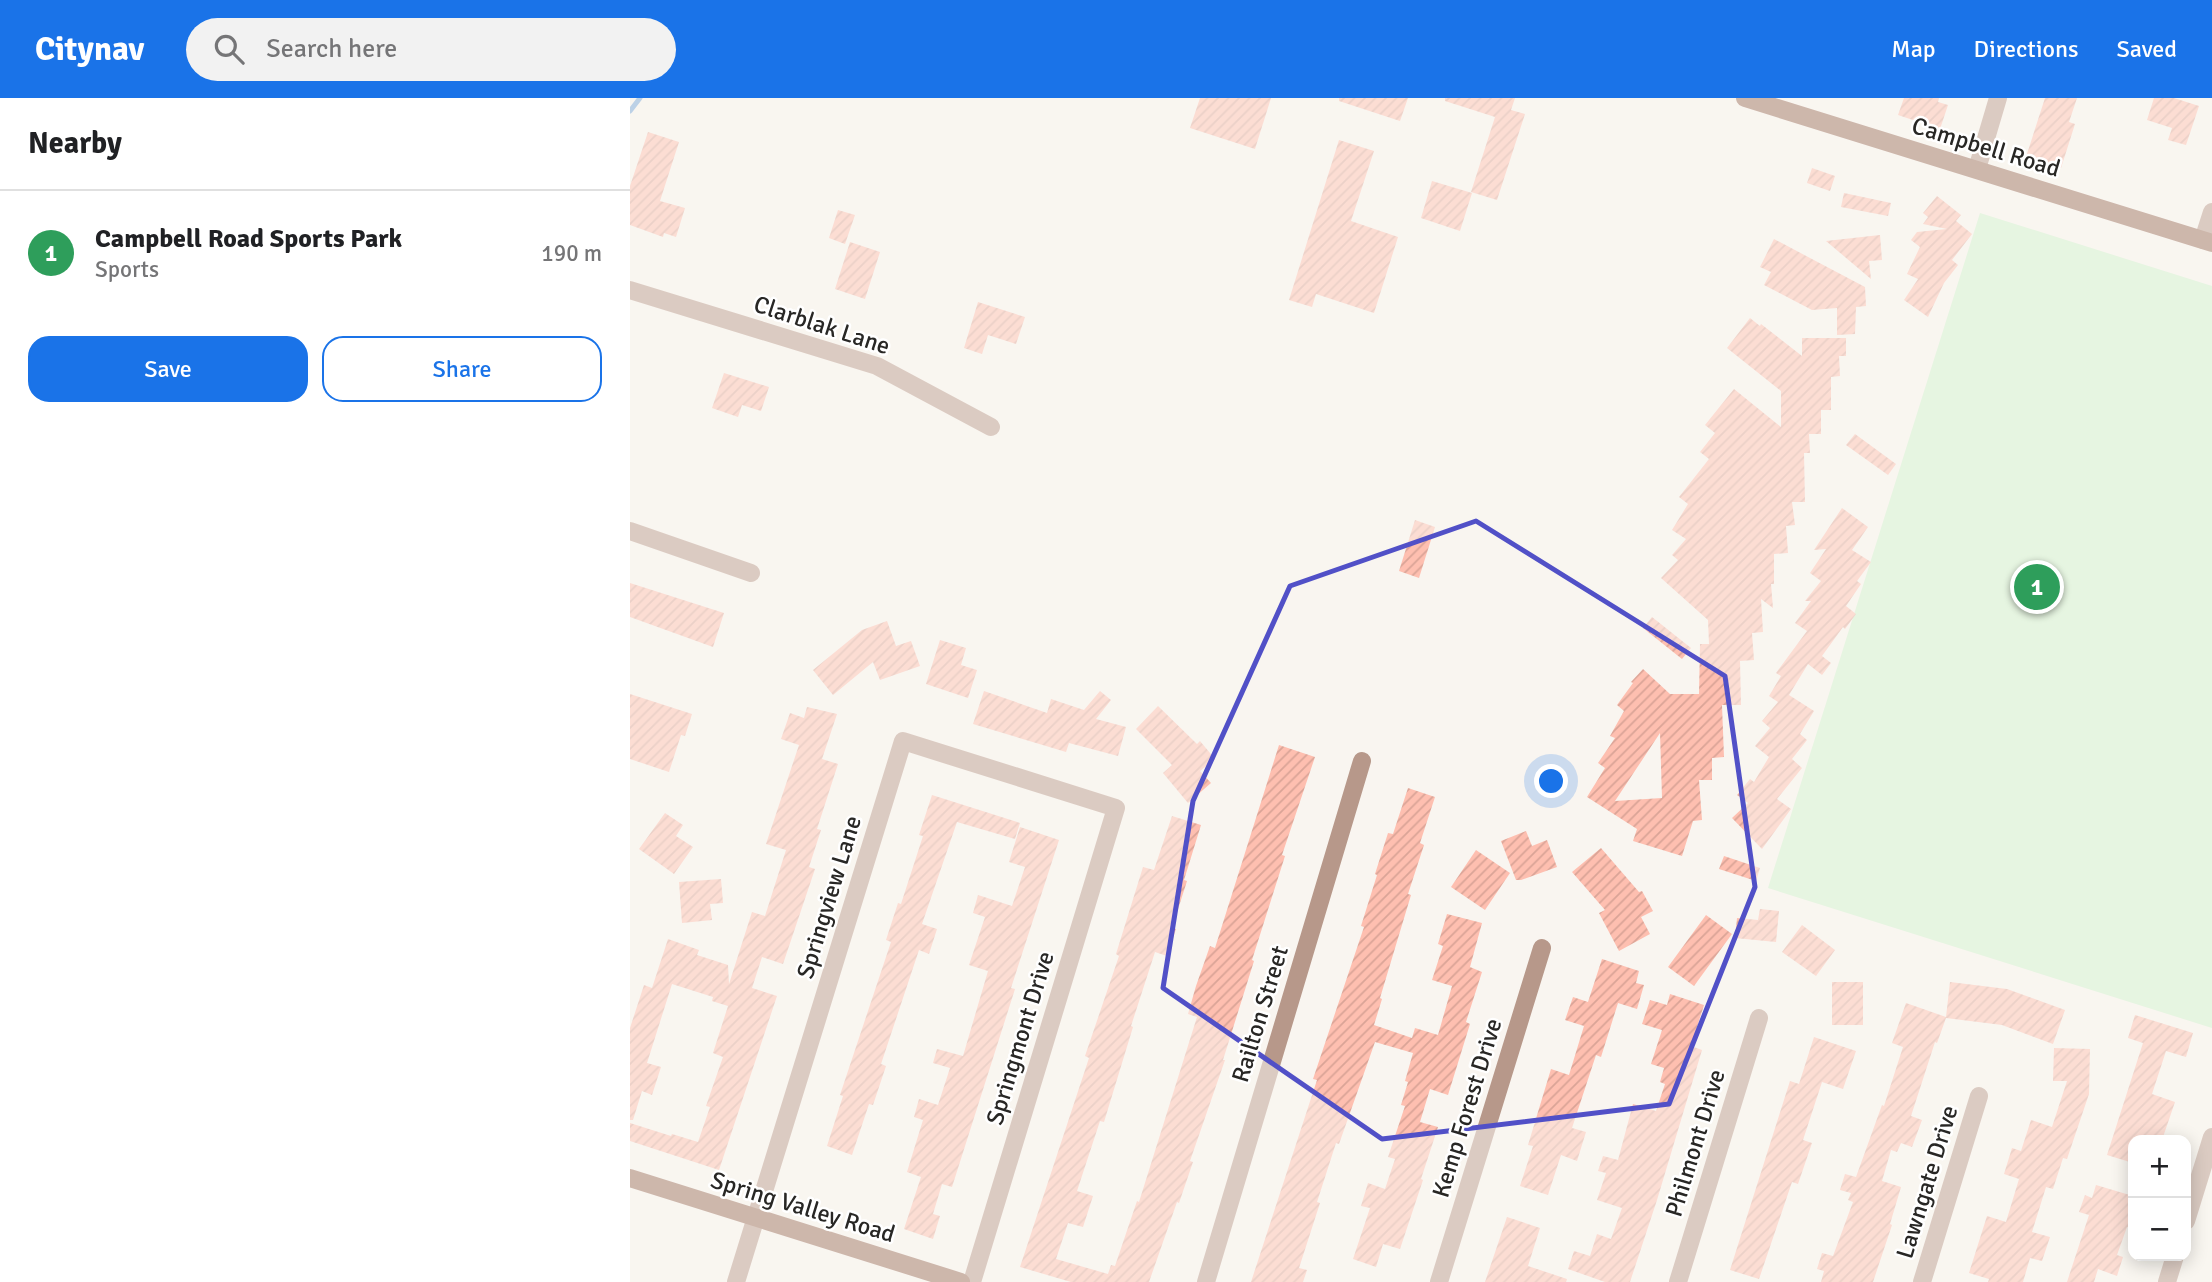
<!DOCTYPE html>
<html lang="en">
<head>
<meta charset="utf-8">
<style>
  :root { --surface:#fff; --page:#f2f2f2; --text:#202124; --muted:#757577; --line:#e0e0e0; --accent:#1a73e8 }
  body { margin:0; font-family:Signika,sans-serif; background:var(--page); color:var(--text) }
  .controls { position:absolute; right:21px; bottom:21px; display:grid; overflow:hidden; border-radius:14px; box-shadow:0 4px 18px #0003 }
  .controls button { width:63px; height:63px; display:grid; place-items:center; padding:0; border:0; border-bottom:2px solid var(--line); background:var(--surface); color:var(--text); font:35px sans-serif }
  .you { position:absolute; left:922px; top:684px; width:24px; height:24px; margin:-18px; border:5px solid #fff; border-radius:50%; background:#1a73e8; box-shadow:0 0 0 10px #1a73e833 }
  .badge { display:grid; place-items:center; width:46px; height:46px; border-radius:50%; background:var(--accent); color:#fff; font-size:23px; font-weight:700 }
  .pin { position:absolute; translate:-50% -50%; border:4px solid #fff; box-shadow:0 2px 7px #0006 }
  .list { margin:0; padding:0; list-style:none }
  h2 { display:flex; justify-content:space-between; align-items:center; height:91px; margin:0; padding:0 28px; font-size:30px }
  h2 small { font-size:23px; font-weight:400; color:var(--muted) }
  .list li { display:grid; grid-template-columns:46px 1fr auto; gap:21px; align-items:center; box-sizing:border-box; height:126px; padding:0 28px; border-top:2px solid var(--line) }
  .list b { display:block; font-size:26px; white-space:nowrap }
  .list p { margin:0; font-size:23px; white-space:nowrap; color:var(--muted) }
  .list em { font-size:23px; font-style:normal; color:var(--muted) }
  .actions { display:flex; gap:14px; padding:21px 28px }
  .actions a { flex:1; padding:16px 0; border:2px solid var(--accent); border-radius:21px; text-align:center; font-size:24px; color:var(--accent) }
  .actions .main { background:var(--accent); color:#fff }
  .icon { flex:none; width:38px; height:38px; fill:none; stroke:currentColor; stroke-width:2; stroke-linecap:round; stroke-linejoin:round }
  .map { position:relative; flex:none; width:1582px; height:1184px; overflow:hidden }
  header { display:flex; align-items:center; gap:42px; box-sizing:border-box; height:98px; padding:0 35px; background:var(--accent); color:#fff }
  header strong { font-size:33px }
  nav { display:flex; gap:38px; margin-inline-start:auto; font-size:24px }
  .search { width:490px; height:63px; background:var(--page); display:flex; align-items:center; gap:18px; box-sizing:border-box; padding:0 24px; border-radius:38px; color:var(--muted); font-size:26px }
  main { display:flex }
  aside { flex:1; background:var(--surface) }
  .map>svg:first-child { display:block }
  .park { fill:#cef3ce }
  .lines { fill:none; stroke-linecap:round; stroke-linejoin:round }
  .stream { stroke:#72a5da; stroke-width:5 }
  .building { fill:url(#building-hatch); fill-rule:evenodd }
  .street { stroke:#b7988a; stroke-width:18 }
  .secondary { stroke:#976a57; stroke-width:18 }
  .marked { fill:none; stroke:#5150c7; stroke-width:5; stroke-linejoin:round }
  .labels { text-anchor:middle; dominant-baseline:central; stroke-width:5; stroke-linejoin:round; paint-order:stroke }
  .street-label { font-size:24px; fill:#282725; stroke:#fff }
</style>
</head>
<body>
<header>
<strong>Citynav</strong>
<div class="search"><svg class="icon" aria-label="search" viewBox="0 0 24 24"><circle cx="10" cy="10" r="6"/><path d="M15 15l6 6"/></svg>Search here</div>
<nav><a>Map</a><a>Directions</a><a>Saved</a></nav>
</header>
<main>
<aside>
<h2>Nearby<small></small></h2>
<ul class="list">
<li><span class="badge" style="background:#2e9e5b">1</span><div><b>Campbell Road Sports Park</b><p>Sports</p></div><em>190 m</em></li>
</ul>
<div class="actions"><a class="main">Save</a><a>Share</a></div>
</aside>
<div class="map">
<svg width="1582" height="1184" viewBox="0 0 1582 1184">
  <defs>
    <pattern id="building-hatch" width="6" height="6" patternUnits="userSpaceOnUse" patternTransform="scale(1.75)"><rect width="6" height="6" fill="#febfb0"/><path d="M-1 1l2-2M0 6l6-6M5 7l2-2" fill="none" stroke="#daa497"/></pattern>
  </defs>
  <rect width="100%" height="100%" fill="#f9f5f0"/>
  <polygon class="park" points="1350,115 1582,188 1582,930 1138,790"/>
  <g class="lines">
    <polyline class="stream" points="0,13 10,0"/>
  </g>
  <g class="building">
    <polygon points="570,0 641,0 625,51 560,30"/>
    <polygon points="709,0 778,0 770,23 709,3"/>
    <polygon points="815,0 885,0 881,12 895,16 867,102 841,94 865,19 815,3"/>
    <polygon points="1274,0 1309,0 1308,4 1318,7 1310,31 1268,17"/>
    <polygon points="1415,0 1447,0 1439,24 1445,26 1431,70 1396,59"/>
    <polygon points="1524,0 1544,0 1569,8 1556,47 1538,42 1542,30 1517,22"/>
    <polygon points="18,34 49,44 30,103 55,110 46,139 34,135 33,139 0,127 0,88"/>
    <polygon points="709,42 744,53 721,123 768,139 744,215 686,196 682,209 659,202"/>
    <polygon points="1182,70 1205,78 1200,93 1177,85"/>
    <polygon points="802,83 842,95 830,133 791,120"/>
    <polygon points="1214,95 1261,105 1258,118 1211,109"/>
    <polygon points="1307,98 1331,117 1326,123 1342,136 1322,162 1328,167 1314,185 1298,219 1274,202 1288,181 1277,176 1290,149 1281,142 1287,134 1317,131 1293,126 1298,119 1293,115"/>
    <polygon points="208,112 225,117 215,146 199,140"/>
    <polygon points="1250,137 1252,162 1239,163 1241,181 1196,143"/>
    <polygon points="1144,141 1235,189 1236,208 1226,209 1225,236 1207,237 1207,210 1182,212 1134,187 1141,174 1130,169"/>
    <polygon points="220,144 250,154 235,201 205,191"/>
    <polygon points="348,204 395,219 386,246 358,237 352,256 334,250"/>
    <path d="M 1120,220 L 1130,228 L 1131,226 L 1172,258 L 1172,240 L 1216,240 L 1216,258 L 1209,258 L 1210,278 L 1201,279 L 1201,312 L 1191,312 L 1191,336 L 1179,336 L 1180,355 L 1174,355 L 1175,404 L 1162,404 L 1165,427 L 1156,428 L 1158,455 L 1144,456 L 1144,486 L 1141,486 L 1143,510 L 1131,501 L 1133,534 L 1122,535 L 1124,562 L 1110,563 L 1111,607 L 1092,607 L 1094,659 L 1082,660 L 1082,682 L 1069,682 L 1072,722 L 1063,723 L 1052,758 L 1003,743 L 1007,731 L 957,699 L 975,670 L 968,665 L 985,640 L 980,638 L 994,613 L 987,607 L 1003,585 L 1001,584 L 1013,571 L 1040,596 L 1069,596 L 1070,546 L 1079,546 L 1078,522 L 1031,480 L 1048,462 L 1042,457 L 1056,441 L 1042,432 L 1058,406 L 1049,399 L 1079,361 L 1070,354 L 1085,335 L 1075,327 L 1104,291 L 1151,329 L 1151,293 L 1097,250 ZM 1030,635 L 1032,700 L 985,703 Z"/>
    <polygon points="94,275 139,289 131,313 112,307 108,319 82,310"/>
    <polygon points="1225,336 1266,366 1258,377 1216,347"/>
    <polygon points="1212,410 1238,429 1222,452 1241,464 1227,483 1231,486 1216,508 1226,516 1215,531 1213,529 1192,558 1201,565 1192,577 1178,566 1159,597 1184,613 1170,636 1177,642 1162,661 1172,670 1147,701 1161,711 1132,751 1102,720 1118,705 1107,697 1120,681 1124,684 1139,659 1125,648 1140,630 1132,623 1148,604 1139,598 1151,578 1146,575 1177,533 1165,525 1181,503 1175,503 1191,483 1180,475 1196,451 1184,452"/>
    <polygon points="785,422 805,429 789,480 769,473"/>
    <polygon points="0,485 94,515 83,549 0,519"/>
    <polygon points="1022,519 1061,550 1052,561 1013,530"/>
    <polygon points="257,523 266,548 281,543 290,568 250,582 243,564 203,597 183,572 232,532"/>
    <polygon points="310,542 336,550 331,567 347,572 338,600 296,586"/>
    <polygon points="354,593 417,615 421,601 454,612 470,593 481,602 466,621 496,629 488,658 439,645 436,654 343,626"/>
    <polygon points="0,596 62,616 55,638 51,637 39,674 0,661"/>
    <polygon points="528,608 567,646 570,643 585,661 570,673 581,685 558,705 533,675 542,667 506,631"/>
    <polygon points="177,609 207,616 192,661 208,666 187,731 191,732 179,769 185,771 153,866 132,859 122,890 147,898 89,1072 0,1043 0,1025 41,1038 42,1036 68,1044 80,1009 76,1008 93,959 83,955 98,908 82,903 83,899 42,886 17,965 31,969 22,997 12,993 3,1022 0,1022 0,930 14,887 22,890 38,841 69,852 67,857 98,867 99,886 122,814 135,818 156,752 136,746 169,647 151,641 160,615 174,620"/>
    <polygon points="649,647 685,659 652,757 655,758 622,862 624,863 593,962 595,962 560,1063 563,1064 549,1105 547,1104 519,1184 441,1184 390,1169 459,960 455,958 489,858 486,856 513,769 524,772 542,718 571,727 554,782 557,783 542,830 546,831 537,858 525,854 501,928 503,929 474,1024 470,1023 447,1093 463,1098 453,1129 438,1125 426,1161 478,1176 481,1167 485,1168 507,1103 509,1104 567,919 558,916 566,888 580,848 585,850"/>
    <polygon points="778,690 805,699 790,745 794,747 778,796 781,797 750,900 752,901 744,927 782,940 785,930 808,937 822,888 802,882 813,848 808,846 817,816 852,825 840,869 852,874 836,924 840,926 827,968 818,997 800,991 790,1024 808,1029 791,1081 793,1082 770,1151 753,1146 746,1169 723,1161 740,1110 731,1108 738,1085 755,1091 765,1061 758,1059 775,1008 771,1007 778,984 775,983 783,955 745,944 709,1046 706,1045 687,1104 690,1105 669,1170 677,1172 673,1184 621,1184 687,982 683,981 734,829 731,828 747,777 745,776 758,735 763,736"/>
    <polygon points="302,697 390,725 385,741 327,724 292,826 307,831 299,856 289,852 251,966 256,968 243,1007 239,1006 222,1057 197,1048 213,998 210,997 261,844 256,842 268,805 271,806 293,738 289,737"/>
    <polygon points="35,715 53,727 46,738 63,749 44,776 9,751"/>
    <polygon points="390,729 429,742 381,890 385,891 322,1089 312,1086 303,1116 310,1118 303,1141 274,1131 291,1079 277,1074 293,1022 284,1019 289,1001 308,1007 320,970 303,965 307,951 333,958 358,873 339,867 355,819 343,815 348,797 382,808 395,769 379,764"/>
    <polygon points="896,733 902,748 917,742 927,769 891,782 886,782 871,743"/>
    <polygon points="971,750 1009,794 1012,793 1023,813 1011,819 1020,836 989,853 969,815 975,812 942,774"/>
    <polygon points="846,752 880,775 855,812 821,789"/>
    <polygon points="1094,758 1130,770 1126,783 1089,771"/>
    <polygon points="91,781 93,805 80,806 82,822 52,825 49,784"/>
    <polygon points="1130,811 1149,813 1146,844 1105,840 1107,820 1128,822"/>
    <polygon points="1076,817 1102,836 1064,888 1038,869"/>
    <polygon points="1172,827 1205,852 1186,878 1152,854"/>
    <polygon points="972,861 1009,873 1006,885 1014,887 1007,911 988,905 971,959 966,957 942,1030 956,1034 947,1063 931,1057 918,1097 890,1088 903,1048 898,1047 921,971 939,977 954,928 935,922 943,899 958,904"/>
    <rect x="1202" y="884" width="31" height="43"/>
    <polygon points="1320,884 1377,891 1435,912 1423,946 1372,927 1316,920 1307,945 1305,944 1281,1018 1292,1022 1282,1049 1271,1045 1267,1054 1261,1052 1252,1083 1271,1089 1260,1126 1262,1127 1243,1184 1191,1184 1194,1173 1187,1171 1192,1155 1203,1158 1223,1104 1218,1102 1221,1095 1210,1092 1215,1076 1226,1079 1252,1007 1254,1008 1273,949 1262,945 1276,905 1316,919"/>
    <polygon points="1040,896 1074,907 1061,948 1072,952 1027,1102 1000,1184 975,1184 938,1171 944,1153 960,1158 967,1136 981,1141 992,1110 967,1102 976,1075 968,1073 973,1058 988,1062 1003,1006 1026,1013 1035,986 1030,984 1034,970 1021,966 1032,932 1012,926 1020,902 1037,907"/>
    <polygon points="1505,917 1563,935 1556,959 1536,953 1522,996 1545,1004 1532,1042 1503,1042 1503,1065 1477,1057 1513,945 1498,940"/>
    <polygon points="1184,939 1226,953 1213,991 1192,984 1173,1042 1182,1045 1168,1086 1162,1084 1129,1181 1100,1172 1160,983 1169,986"/>
    <polygon points="1424,950 1460,951 1459,996 1437,1061 1433,1060 1423,1091 1416,1089 1402,1134 1420,1139 1412,1163 1400,1160 1393,1184 1358,1184 1359,1181 1339,1175 1357,1118 1376,1124 1389,1081 1374,1076 1382,1050 1391,1053 1401,1022 1422,1029 1437,983 1423,983"/>
    <polygon points="1466,1087 1503,1098 1503,1131 1497,1129 1487,1157 1493,1159 1487,1178 1468,1171 1464,1184 1437,1184 1459,1117 1449,1114 1455,1097 1462,1100"/>
    <polygon points="877,1119 910,1130 898,1168 937,1181 936,1184 855,1184"/>
  </g>
  <g class="lines">
    <g class="street">
      <polyline points="1347,71 1368,0"/>
      <polyline points="1573,142 1582,114"/>
      <polyline points="0,192 247,268 361,329"/>
      <polyline points="0,433 121,475"/>
      <polyline points="1556,1123 1582,1039"/>
      <polyline points="106,1184 273,643 486,710 342,1184"/>
      <polyline points="576,1184 732,663"/>
      <polyline points="809,1184 912,850"/>
      <polyline points="1048,1184 1129,920"/>
      <polyline points="1292,1184 1349,998"/>
      <polyline points="1537,1184 1545,1158"/>
    </g>
    <g class="secondary">
      <polyline points="1115,0 1582,145"/>
      <polyline points="0,1080 331,1184"/>
    </g>
  </g>
  <path d="M0 0H1582V1184H0ZM 846,423 L 1095,578 L 1125,789 L 1039,1006 L 752,1041 L 533,890 L 563,703 L 660,488 Z" fill="#f9f5f0" fill-opacity=".55" fill-rule="evenodd"/>
  <path class="marked" d="M 846,423 L 1095,578 L 1125,789 L 1039,1006 L 752,1041 L 533,890 L 563,703 L 660,488 Z"/>
  <g class="labels">
    <g class="street-label">
      <text transform="translate(1356 49) rotate(17)">Campbell Road</text>
      <text transform="translate(192 227) rotate(18)">Clarblak Lane</text>
      <text transform="translate(199 799) rotate(-73)">Springview Lane</text>
      <text transform="translate(630 916) rotate(-73)">Railton Street</text>
      <text transform="translate(390 940) rotate(-73)">Springmont Drive</text>
      <text transform="translate(837 1010) rotate(-73)">Kemp Forest Drive</text>
      <text transform="translate(1065 1045) rotate(-73)">Philmont Drive</text>
      <text transform="translate(1297 1084) rotate(-73)">Lawngate Drive</text>
      <text transform="translate(173 1109) rotate(17)">Spring Valley Road</text>
    </g>
  </g>
</svg>
<div class="controls">
<button>+</button>
<button>−</button>
</div>
<div class="you"></div>
<div class="pin badge" style="left:1407px;top:489px;background:#2e9e5b">1</div>
</div>
</main>
</body>
</html>
